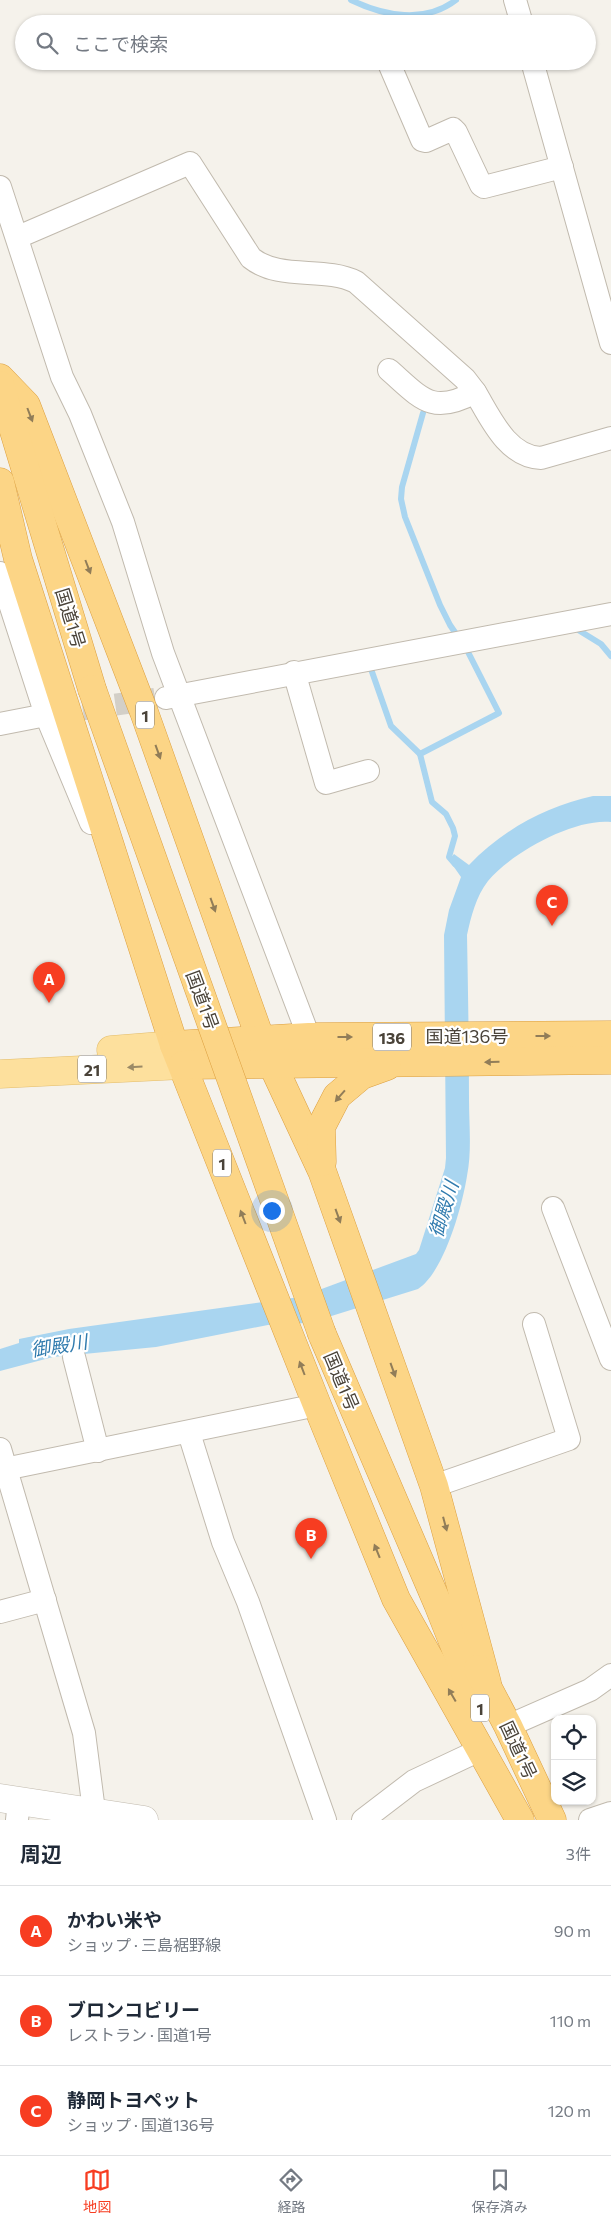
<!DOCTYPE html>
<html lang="ja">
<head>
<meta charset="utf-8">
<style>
  :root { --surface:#fff; --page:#f2f2f3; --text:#1f2937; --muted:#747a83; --line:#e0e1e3; --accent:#f73d21 }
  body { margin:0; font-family:Commissioner,"Noto Sans JP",sans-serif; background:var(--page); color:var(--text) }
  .controls { position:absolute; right:15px; bottom:15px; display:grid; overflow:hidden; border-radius:10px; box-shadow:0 1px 4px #0004 }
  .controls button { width:45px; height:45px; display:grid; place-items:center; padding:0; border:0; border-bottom:1px solid var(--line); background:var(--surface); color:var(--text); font:25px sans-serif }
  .you { position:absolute; left:271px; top:1210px; width:18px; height:18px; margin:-12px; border:4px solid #fff; border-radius:50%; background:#1a73e8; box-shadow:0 0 0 8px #1a73e833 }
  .badge { display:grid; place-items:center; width:32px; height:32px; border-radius:50%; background:var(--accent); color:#fff; font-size:16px; font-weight:700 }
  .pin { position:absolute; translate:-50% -41px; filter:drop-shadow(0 1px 2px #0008) }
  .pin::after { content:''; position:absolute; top:26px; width:18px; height:15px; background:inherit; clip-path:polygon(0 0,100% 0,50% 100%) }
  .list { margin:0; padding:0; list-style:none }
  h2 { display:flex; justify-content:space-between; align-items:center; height:65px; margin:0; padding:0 20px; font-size:21px }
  h2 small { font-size:16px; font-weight:400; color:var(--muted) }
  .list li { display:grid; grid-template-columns:32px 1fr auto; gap:15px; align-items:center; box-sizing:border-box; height:90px; padding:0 20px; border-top:1px solid var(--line) }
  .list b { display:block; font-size:19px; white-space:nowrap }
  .list p { margin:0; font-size:16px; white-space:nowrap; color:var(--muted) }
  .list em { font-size:16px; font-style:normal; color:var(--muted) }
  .icon { flex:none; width:28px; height:28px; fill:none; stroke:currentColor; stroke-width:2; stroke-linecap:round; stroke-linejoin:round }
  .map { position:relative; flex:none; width:611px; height:1820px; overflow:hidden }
  .search { position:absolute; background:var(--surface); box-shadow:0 1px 4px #0004; left:15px; right:15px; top:15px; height:55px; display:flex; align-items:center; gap:12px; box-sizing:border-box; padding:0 18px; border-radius:28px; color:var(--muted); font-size:19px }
  .sheet { height:335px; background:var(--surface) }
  nav { display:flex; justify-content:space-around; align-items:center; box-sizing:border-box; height:70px; border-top:1px solid var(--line); background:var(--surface); font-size:14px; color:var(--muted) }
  nav a { display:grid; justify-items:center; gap:2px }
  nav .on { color:var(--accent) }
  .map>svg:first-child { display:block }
  .water { fill:#a9d5f0 }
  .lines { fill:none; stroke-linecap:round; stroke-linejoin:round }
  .stream { stroke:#a9d5f0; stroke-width:6 }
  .minor-tunnel { stroke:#d3cfc7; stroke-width:22; stroke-dasharray:22 11; stroke-linecap:butt }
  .minor-casing { stroke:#c1baae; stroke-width:24 }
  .tertiary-casing { stroke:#c1baae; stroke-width:29 }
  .primary-casing { stroke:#e3bd6c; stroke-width:29 }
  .trunk-casing { stroke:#dc9f3f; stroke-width:29 }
  .minor { stroke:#fff; stroke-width:22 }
  .tertiary { stroke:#fff; stroke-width:28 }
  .primary { stroke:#fde09d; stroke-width:28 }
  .trunk { stroke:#fcd586; stroke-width:28 }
  .trunk-bridge-casing { stroke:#dc9f3f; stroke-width:29; stroke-linecap:butt }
  .trunk-bridge { stroke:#fcd586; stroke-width:28 }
  .oneway { fill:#917d58 }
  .oneway2 { fill:#9b8a66 }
  .labels { text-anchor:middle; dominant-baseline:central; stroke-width:4.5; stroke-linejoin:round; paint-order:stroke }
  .shield { fill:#fff; stroke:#807b74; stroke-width:1 }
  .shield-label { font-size:16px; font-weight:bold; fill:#4a4339 }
  .street-label { font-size:18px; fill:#4a4339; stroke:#fff }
  .water-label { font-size:19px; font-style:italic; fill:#307bae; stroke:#fff }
</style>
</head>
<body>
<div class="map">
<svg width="611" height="1820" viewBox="0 0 611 1820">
  <rect width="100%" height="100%" fill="#f5f2eb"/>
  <path class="water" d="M 593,796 L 611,796 L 611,822 C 574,818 511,853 488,881 C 476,896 471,917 467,935 C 468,990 469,1045 469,1099 C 469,1124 472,1151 467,1176 C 462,1207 444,1272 418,1289 L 309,1323 L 273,1324 L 156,1347 L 53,1357 L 0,1371 L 0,1349 L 19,1343 L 19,1339 L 69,1329 L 300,1297 L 416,1254 L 419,1250 L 445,1168 L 446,1158 L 444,935 L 449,910 L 461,877 L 449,860 L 454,854 L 469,865 C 502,830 547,806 593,796 Z"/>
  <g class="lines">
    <g class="stream">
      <path d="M 351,0 C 384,16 425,24 456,0"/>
      <polyline points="423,413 402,487 401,499 405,517 440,605 450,625 467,650 499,713 420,754 432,802 446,814 453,828 455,836 449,857 455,864"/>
      <polyline points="575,628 601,644 611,656"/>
      <polyline points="371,669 391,726 420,754"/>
    </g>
    <polyline class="minor-tunnel" points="50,714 155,699"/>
    <defs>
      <g id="minor">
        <polyline points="515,0 522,24"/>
        <polyline points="388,61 422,140 426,141 453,129 456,132 481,185 484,187 562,167"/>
        <polyline points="532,61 611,343"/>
        <polyline points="0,187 62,377 80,414 123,522 163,653 315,1053"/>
        <path d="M 18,237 L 190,163 L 251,258 C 280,281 324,266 356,282 L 465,379 L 475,392"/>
        <path d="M 389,370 C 421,398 432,416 475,392 C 490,417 507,457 541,458 L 611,438"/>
        <polyline points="0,573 46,715 91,823"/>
        <polyline points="294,672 326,783 368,771"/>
        <polyline points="166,698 611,614"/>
        <polyline points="0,724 46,715"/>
        <polyline points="553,1208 611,1359"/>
        <polyline points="74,1357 98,1451"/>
        <polyline points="189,1433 223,1542 248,1602 325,1820"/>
        <polyline points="0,1449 84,1733 94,1811"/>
        <polyline points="0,1470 317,1405"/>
        <polyline points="434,1486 569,1439 534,1324"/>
        <polyline points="0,1612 45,1600"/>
        <polyline points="508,1726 590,1690 611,1675"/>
        <polyline points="17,1820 19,1801"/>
        <polyline points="363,1820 414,1781 482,1749"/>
        <polyline points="590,1820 611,1813"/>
      </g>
      <polyline id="tertiary" points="0,1798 144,1820"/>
      <g id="primary">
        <polyline points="111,1050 174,1045"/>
        <polyline points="0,1074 183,1065"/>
      </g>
      <g id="trunk">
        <polyline points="0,378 26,405 144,712 260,1038 322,1171 434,1486 487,1683"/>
        <polyline points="0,385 92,689"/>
        <polyline points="0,482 18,559 174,1045 317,1405 396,1599 520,1820"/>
        <polyline points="174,1045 309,1037 611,1035"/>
        <polyline points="183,1065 611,1060"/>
        <polyline points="322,1162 321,1127 337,1096 362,1075 387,1066"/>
        <polyline points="322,1334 438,1604 476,1700"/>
        <polyline points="478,1669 508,1726 552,1820"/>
      </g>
    </defs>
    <use href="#minor" class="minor-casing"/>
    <use href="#tertiary" class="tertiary-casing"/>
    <use href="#primary" class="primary-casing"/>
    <use href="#trunk" class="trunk-casing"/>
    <use href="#minor" class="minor"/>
    <use href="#tertiary" class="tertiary"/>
    <use href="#primary" class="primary"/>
    <use href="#trunk" class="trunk"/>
    <defs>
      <polyline id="trunk-bridge" points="92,689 322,1334"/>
    </defs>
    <use href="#trunk-bridge" class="trunk-bridge-casing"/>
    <use href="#trunk-bridge" class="trunk-bridge"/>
  </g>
  <defs><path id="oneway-solid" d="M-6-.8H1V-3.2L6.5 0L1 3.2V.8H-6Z" transform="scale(1.25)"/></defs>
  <g class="oneway">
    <use href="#oneway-solid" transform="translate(30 415) rotate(69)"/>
    <use href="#oneway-solid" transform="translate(88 567) rotate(69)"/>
    <use href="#oneway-solid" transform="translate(158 752) rotate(70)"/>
    <use href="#oneway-solid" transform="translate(213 905) rotate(70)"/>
    <use href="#oneway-solid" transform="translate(543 1036)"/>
    <use href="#oneway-solid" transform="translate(345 1037)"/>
    <use href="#oneway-solid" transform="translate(492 1062) rotate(179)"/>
    <use href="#oneway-solid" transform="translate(340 1096) rotate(131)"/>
    <use href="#oneway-solid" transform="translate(338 1216) rotate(70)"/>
    <use href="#oneway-solid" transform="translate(243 1217) rotate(-111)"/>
    <use href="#oneway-solid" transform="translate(302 1368) rotate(-111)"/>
    <use href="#oneway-solid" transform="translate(393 1370) rotate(70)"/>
    <use href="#oneway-solid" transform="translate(445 1524) rotate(75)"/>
    <use href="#oneway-solid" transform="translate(377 1551) rotate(-112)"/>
    <use href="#oneway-solid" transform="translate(452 1695) rotate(-120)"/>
  </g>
  <use class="oneway2" href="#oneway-solid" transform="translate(135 1067) rotate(177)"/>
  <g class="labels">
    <g class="shield">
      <rect x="136" y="701.5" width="18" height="27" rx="4"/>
      <rect x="373" y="1023.5" width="38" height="27" rx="4"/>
      <rect x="78" y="1055.5" width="28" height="27" rx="4"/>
      <rect x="213" y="1149.5" width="18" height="27" rx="4"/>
      <rect x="471" y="1694.5" width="18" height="27" rx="4"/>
    </g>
    <g class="shield-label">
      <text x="145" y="715">1</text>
      <text x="392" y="1037">136</text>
      <text x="92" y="1069">21</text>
      <text x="222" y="1163">1</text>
      <text x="480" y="1708">1</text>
    </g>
    <g class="street-label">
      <text transform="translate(71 618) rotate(73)">国道1号</text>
      <text transform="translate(203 1000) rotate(70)">国道1号</text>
      <text x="467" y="1036">国道136号</text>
      <text transform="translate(342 1381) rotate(67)">国道1号</text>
      <text transform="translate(519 1750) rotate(65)">国道1号</text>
    </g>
    <g class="water-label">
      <text transform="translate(443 1209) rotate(-73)">御殿川</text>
      <text transform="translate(59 1345) rotate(-9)">御殿川</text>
    </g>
  </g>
</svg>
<div class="controls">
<button><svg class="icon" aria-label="locate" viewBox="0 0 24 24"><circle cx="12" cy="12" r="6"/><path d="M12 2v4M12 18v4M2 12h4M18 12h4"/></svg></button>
<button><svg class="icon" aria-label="layers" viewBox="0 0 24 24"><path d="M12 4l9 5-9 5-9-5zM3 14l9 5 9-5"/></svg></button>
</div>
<div class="you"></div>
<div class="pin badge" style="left:49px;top:1003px">A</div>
<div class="pin badge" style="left:311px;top:1559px">B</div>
<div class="pin badge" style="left:552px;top:926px">C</div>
<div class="search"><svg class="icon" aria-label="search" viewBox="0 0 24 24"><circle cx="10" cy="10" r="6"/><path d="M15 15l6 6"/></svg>ここで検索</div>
</div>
<section class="sheet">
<h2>周辺<small>3件</small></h2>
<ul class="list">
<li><span class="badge">A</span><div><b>かわい米や</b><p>ショップ · 三島裾野線</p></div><em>90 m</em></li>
<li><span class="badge">B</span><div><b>ブロンコビリー</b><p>レストラン · 国道1号</p></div><em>110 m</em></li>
<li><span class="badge">C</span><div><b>静岡トヨペット</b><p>ショップ · 国道136号</p></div><em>120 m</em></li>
</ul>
</section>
<nav>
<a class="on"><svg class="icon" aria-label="map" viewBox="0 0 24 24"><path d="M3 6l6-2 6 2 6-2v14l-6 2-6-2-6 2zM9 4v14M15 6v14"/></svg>地図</a>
<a><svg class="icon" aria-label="directions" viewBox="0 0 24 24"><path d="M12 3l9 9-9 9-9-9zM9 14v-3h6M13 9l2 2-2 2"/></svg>経路</a>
<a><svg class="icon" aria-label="saved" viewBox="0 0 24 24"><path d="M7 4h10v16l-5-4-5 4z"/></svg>保存済み</a>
</nav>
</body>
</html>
